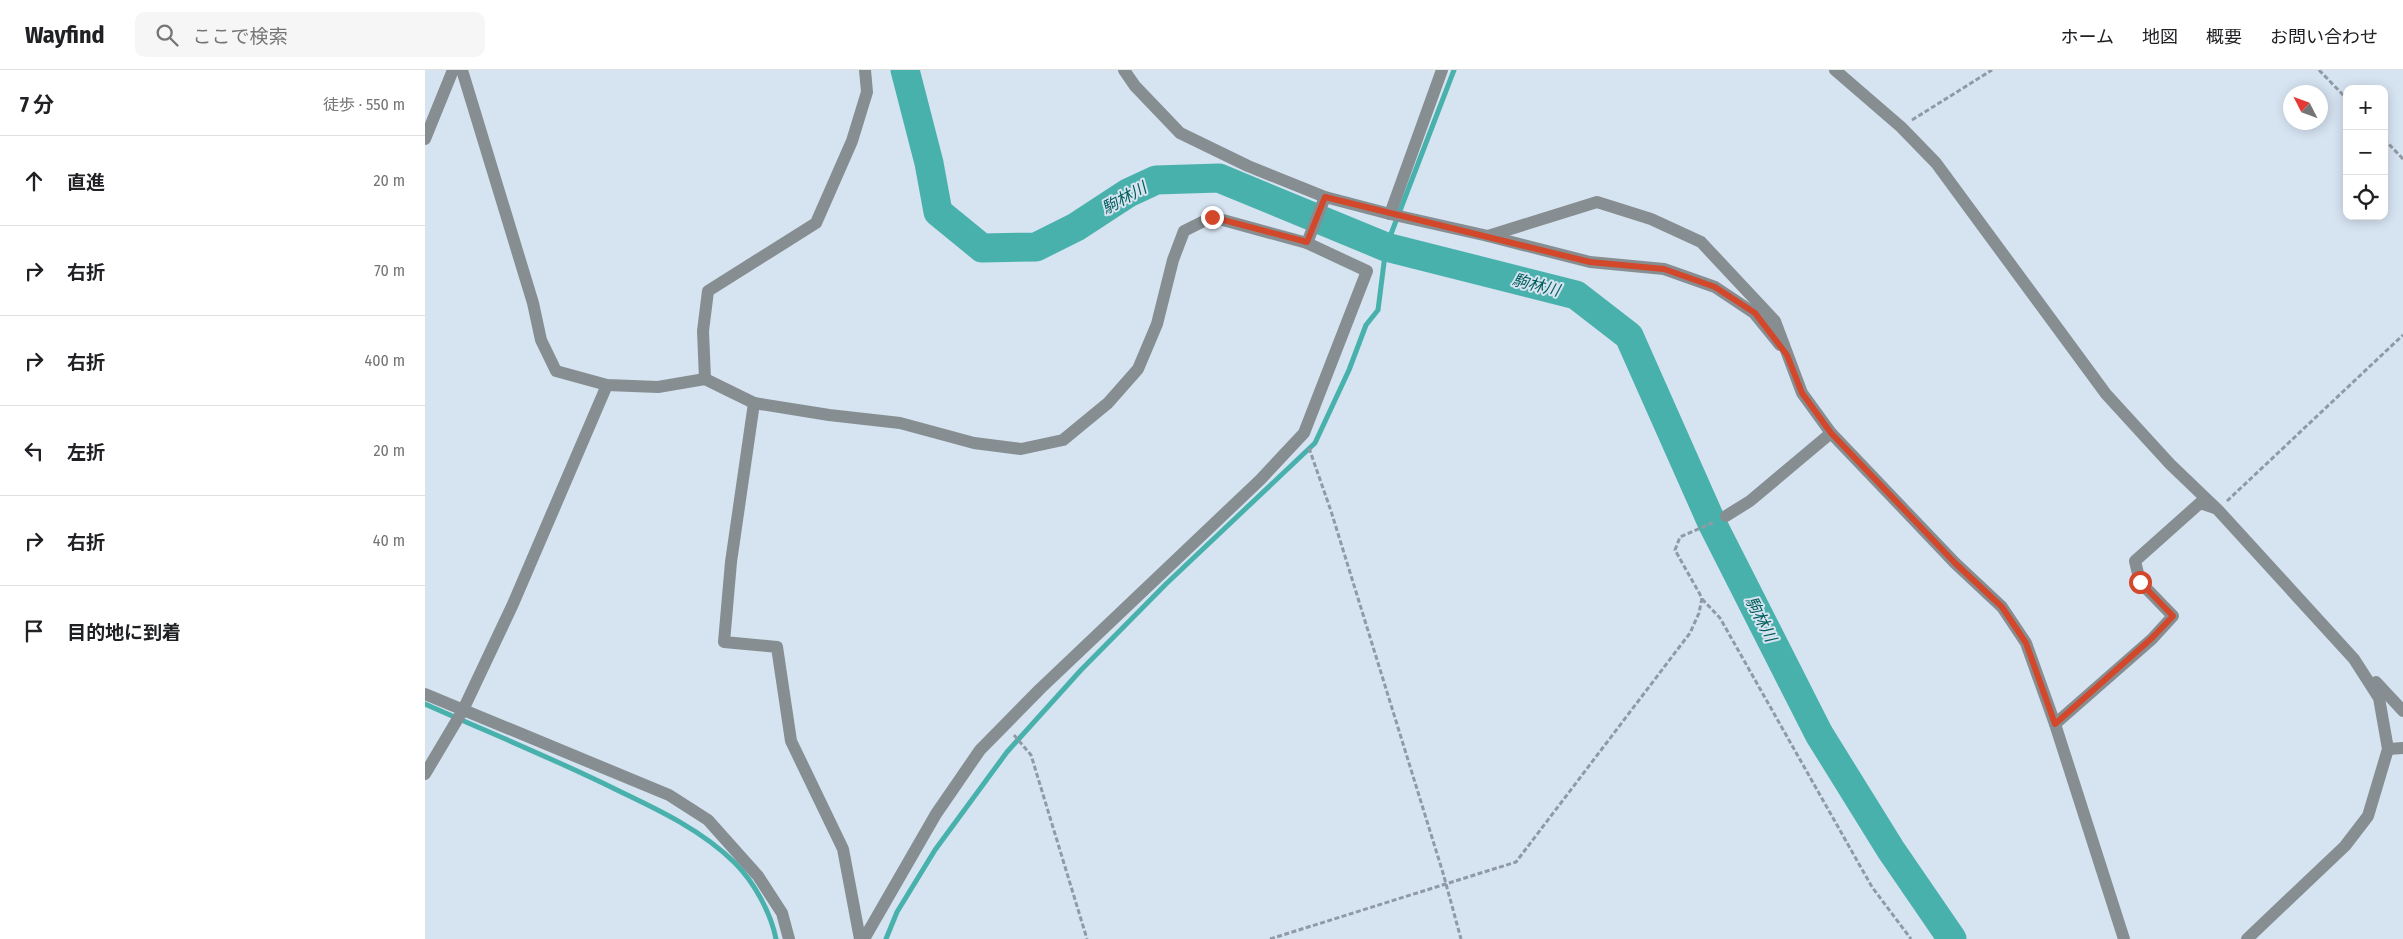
<!DOCTYPE html>
<html lang="ja">
<head>
<meta charset="utf-8">
<style>
  :root { --surface:#fff; --page:#f6f6f6; --text:#202124; --muted:#757577; --line:#e0e0e0 }
  body { margin:0; font-family:"Fira Sans Condensed","Noto Sans JP",sans-serif; background:var(--page); color:var(--text) }
  .controls { position:absolute; right:15px; top:15px; display:grid; overflow:hidden; border-radius:10px; box-shadow:0 2px 12px #0003 }
  .controls button { width:45px; height:45px; display:grid; place-items:center; padding:0; border:0; border-bottom:1px solid var(--line); background:var(--surface); color:var(--text); font:25px sans-serif }
  .compass { position:absolute; left:1858px; top:15px; width:45px; height:45px; border-radius:50%; background:var(--surface); box-shadow:0 2px 12px #0003; rotate:312deg }
  .stop { position:absolute; width:15px; height:15px; margin:-11px; border:4px solid #d3482b; border-radius:50%; background:#fff }
  .stop.end { background:#d3482b; border-color:#fff; box-shadow:0 1px 5px #0008 }
  .list { margin:0; padding:0; list-style:none }
  h2 { display:flex; justify-content:space-between; align-items:center; height:65px; margin:0; padding:0 20px; font-size:21px }
  h2 small { font-size:16px; font-weight:400; color:var(--muted) }
  .list li { display:grid; grid-template-columns:32px 1fr auto; gap:15px; align-items:center; box-sizing:border-box; height:90px; padding:0 20px; border-top:1px solid var(--line) }
  .list b { display:block; font-size:19px; white-space:nowrap }
  .list em { font-size:16px; font-style:normal; color:var(--muted) }
  .icon { flex:none; width:28px; height:28px; fill:none; stroke:currentColor; stroke-width:2; stroke-linecap:round; stroke-linejoin:round }
  .map { position:relative; flex:none; width:1978px; height:869px; overflow:hidden }
  header { display:flex; align-items:center; gap:30px; box-sizing:border-box; height:70px; padding:0 25px; background:var(--surface); border-bottom:1px solid var(--line) }
  header strong { font-size:24px }
  nav { display:flex; gap:28px; margin-inline-start:auto; font-size:18px }
  .search { width:350px; height:45px; background:var(--page); display:flex; align-items:center; gap:12px; box-sizing:border-box; padding:0 18px; border-radius:10px; color:var(--muted); font-size:19px }
  main { display:flex }
  aside { flex:1; background:var(--surface) }
  .map>svg:first-child { display:block }
  .lines { fill:none; stroke-linecap:round; stroke-linejoin:round }
  .stream { stroke:#49b1ac; stroke-width:5 }
  .river { stroke:#49b1ac; stroke-width:29 }
  .path { stroke:#909aa5; stroke-width:3; stroke-dasharray:5 2.5; stroke-linecap:butt }
  .minor { stroke:#868e91; stroke-width:12 }
  .route { stroke:#d3482b; stroke-width:6 }
  .labels { text-anchor:middle; dominant-baseline:central; stroke-width:4; stroke-linejoin:round; paint-order:stroke }
  .water-label { font-size:16px; font-style:italic; fill:#005e5b; stroke:#d6e3f1 }
</style>
</head>
<body>
<header>
<strong>Wayfind</strong>
<div class="search"><svg class="icon" aria-label="search" viewBox="0 0 24 24"><circle cx="10" cy="10" r="6"/><path d="M15 15l6 6"/></svg>ここで検索</div>
<nav><a>ホーム</a><a>地図</a><a>概要</a><a>お問い合わせ</a></nav>
</header>
<main>
<aside>
<h2>7 分<small>徒歩 · 550 m</small></h2>
<ul class="list">
<li><svg class="icon" aria-label="ahead" viewBox="0 0 24 24"><path d="M12 20V5M6 11l6-6 6 6"/></svg><div><b>直進</b></div><em>20 m</em></li>
<li><svg class="icon" aria-label="right" viewBox="0 0 24 24"><path d="M7 20v-9h11M14 6l5 5-5 5"/></svg><div><b>右折</b></div><em>70 m</em></li>
<li><svg class="icon" aria-label="right" viewBox="0 0 24 24"><path d="M7 20v-9h11M14 6l5 5-5 5"/></svg><div><b>右折</b></div><em>400 m</em></li>
<li><svg class="icon" aria-label="left" viewBox="0 0 24 24"><path d="M17 20v-9H6M10 6l-5 5 5 5"/></svg><div><b>左折</b></div><em>20 m</em></li>
<li><svg class="icon" aria-label="right" viewBox="0 0 24 24"><path d="M7 20v-9h11M14 6l5 5-5 5"/></svg><div><b>右折</b></div><em>40 m</em></li>
<li><svg class="icon" aria-label="arrive" viewBox="0 0 24 24"><path d="M6 21V4h12l-3 4 3 4H6"/></svg><div><b>目的地に到着</b></div></li>
</ul>
</aside>
<div class="map">
<svg width="1978" height="869" viewBox="0 0 1978 869">
  <rect width="100%" height="100%" fill="#d6e3f1"/>
  <g class="lines">
    <g class="stream">
      <path d="M 0,634 C 65,663 130,689 194,721 C 234,740 278,761 310,793 C 329,812 346,843 351,869"/>
      <polyline points="461,869 472,842 510,780 582,682 656,600 741,514 890,373 924,300 941,255 953,240 961,177 1029,0"/>
    </g>
    <polyline class="river" points="480,0 504,93 513,142 557,178 611,177 651,157 703,123 731,110 794,108 961,177 1151,225 1204,266 1287,453 1394,664 1466,780 1527,869"/>
    <g class="path">
      <polyline points="1894,0 1922,29"/>
      <polyline points="1487,50 1567,0"/>
      <polyline points="1959,69 1978,89"/>
      <polyline points="884,378 906,441 1018,803 1036,869"/>
      <polyline points="1802,431 1978,265"/>
      <polyline points="1277,529 1295,548 1447,817 1486,869"/>
      <polyline points="589,665 606,685 662,869"/>
      <polyline points="845,869 1091,792 1265,563 1274,543 1277,528 1250,480 1255,467 1289,452"/>
    </g>
    <g class="minor">
      <polyline points="37,0 108,233 116,270 131,301 182,315 233,317 280,309 329,333 404,345 475,353 549,373 596,379 638,370 683,333 713,299 732,254 748,190 759,161 787,147 882,173 942,201 879,363 835,410 615,619 555,680 511,744 439,869"/>
      <polyline points="699,0 710,16 755,63 823,96 900,127 965,144 1063,166 1165,192 1239,199 1290,217 1329,243 1355,275"/>
      <polyline points="1410,0 1476,57 1511,93 1681,324 1745,394 1793,440 1929,589 1954,628 1963,679 1943,746 1920,776 1822,869"/>
      <polyline points="0,69 28,0"/>
      <polyline points="965,144 1017,0"/>
      <polyline points="1063,166 1172,132 1226,149 1276,172 1350,251 1377,323 1406,363 1530,493 1577,537 1601,573 1630,654 1699,869"/>
      <polyline points="882,173 900,127"/>
      <polyline points="280,309 278,261 283,221 391,153 427,71 442,22 440,0"/>
      <polyline points="329,333 306,492 299,572 352,577 366,671 418,779 435,869"/>
      <polyline points="1301,446 1325,431 1406,363"/>
      <polyline points="1951,612 1978,641"/>
      <polyline points="0,624 244,725 283,750 333,806 357,843 364,869"/>
      <polyline points="1630,654 1727,569 1748,546 1715,512 1710,491 1775,433 1790,438"/>
      <polyline points="1963,679 1978,678"/>
      <polyline points="0,704 38,640 88,534 182,315"/>
    </g>
  </g>
  <g class="lines">
    <polyline class="route" points="787,147 882,172 900,127 1165,192 1239,199 1290,217 1330,243 1362,285 1377,323 1406,363 1530,493 1577,537 1601,573 1630,654 1727,568 1748,546 1715,512"/>
  </g>
  <g class="labels">
    <g class="water-label">
      <text transform="translate(699 128) rotate(-29)">駒林川</text>
      <text transform="translate(1111 215) rotate(14)">駒林川</text>
      <text transform="translate(1336 549) rotate(63)">駒林川</text>
    </g>
  </g>
</svg>
<div class="controls">
<button>+</button>
<button>−</button>
<button><svg class="icon" aria-label="locate" viewBox="0 0 24 24"><circle cx="12" cy="12" r="6"/><path d="M12 2v4M12 18v4M2 12h4M18 12h4"/></svg></button>
</div>
<svg class="compass" viewBox="-18 -18 36 36"><path d="M0-13l5 13h-10z" fill="#e53935"/><path d="M0 13l5-13h-10z" fill="#757577"/></svg>
<div class="stop" style="left:1715px;top:512px"></div>
<div class="stop end" style="left:787px;top:147px"></div>
</div>
</main>
</body>
</html>
